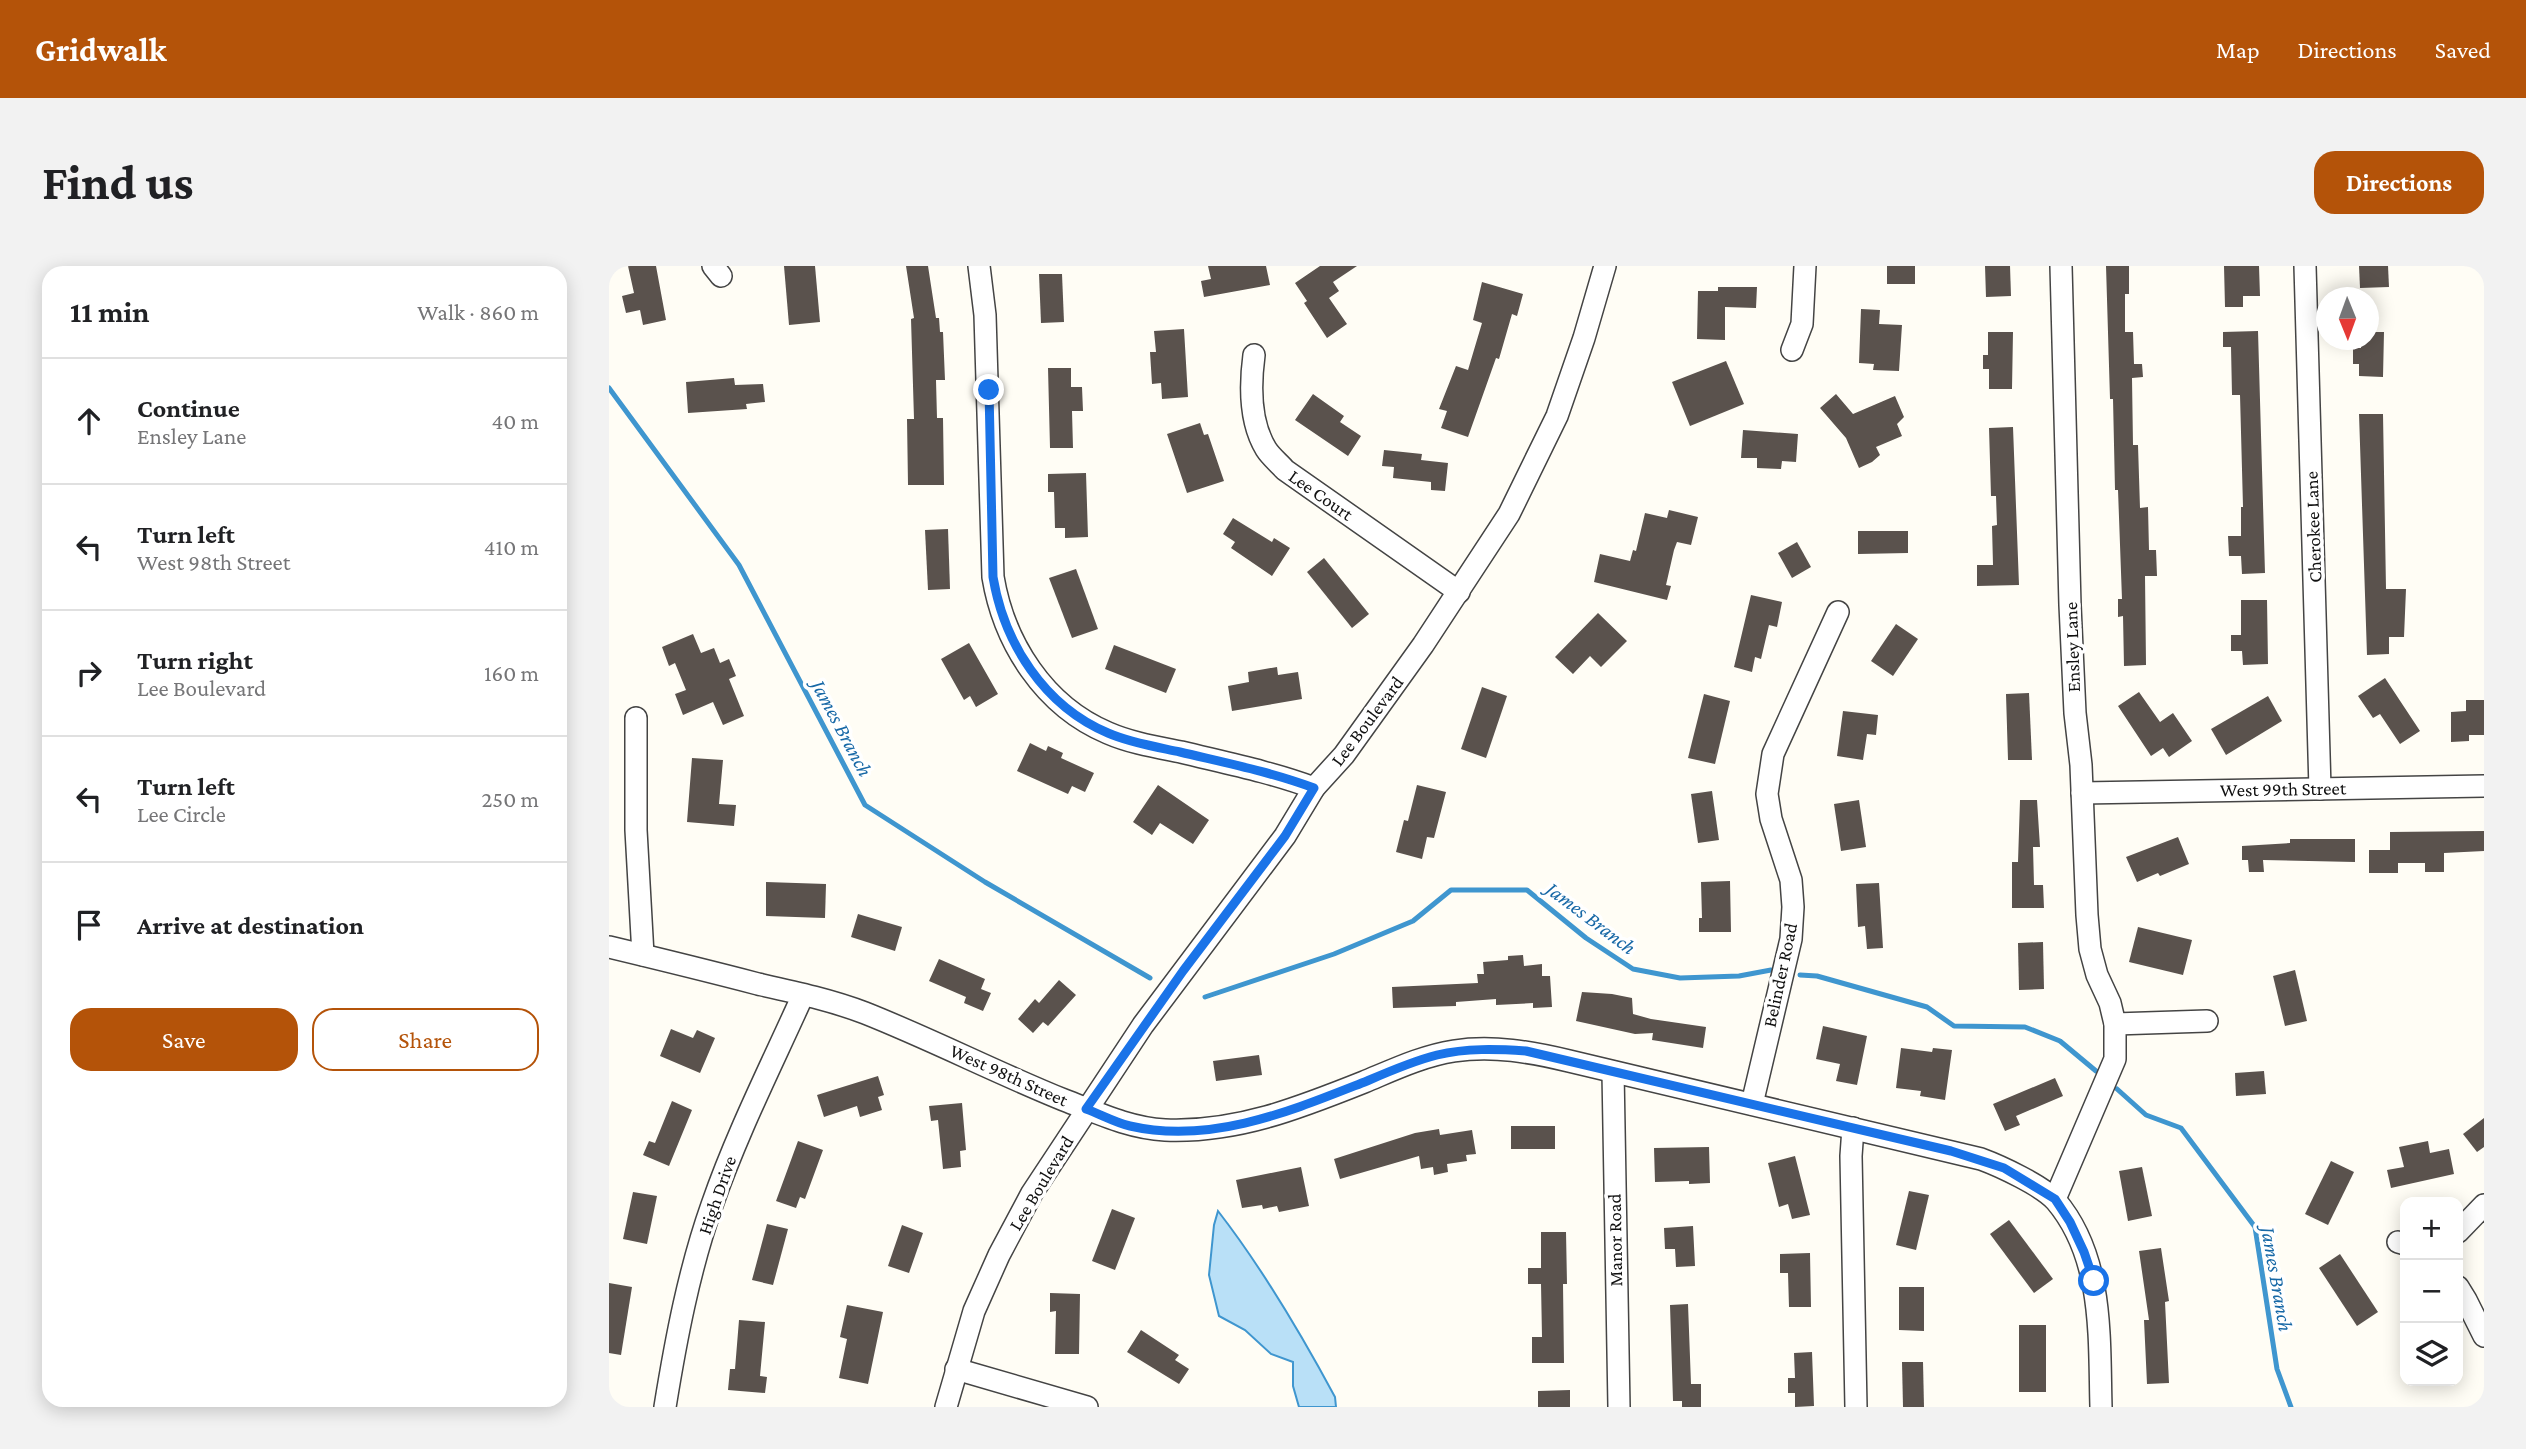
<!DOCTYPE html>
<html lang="en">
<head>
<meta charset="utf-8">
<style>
  :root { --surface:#fff; --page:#f2f2f2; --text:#202124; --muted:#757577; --line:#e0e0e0; --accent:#b45309 }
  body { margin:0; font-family:"Crimson Pro",serif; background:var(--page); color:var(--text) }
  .controls { position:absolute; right:21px; bottom:21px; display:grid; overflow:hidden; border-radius:14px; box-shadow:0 4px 18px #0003 }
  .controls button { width:63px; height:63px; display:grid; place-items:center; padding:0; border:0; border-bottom:2px solid var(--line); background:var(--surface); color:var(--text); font:35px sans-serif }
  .compass { position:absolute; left:1707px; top:21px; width:63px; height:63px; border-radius:50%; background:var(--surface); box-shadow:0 4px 18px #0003; rotate:179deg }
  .stop { position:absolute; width:21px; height:21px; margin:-16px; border:5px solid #1a73e8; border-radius:50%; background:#fff }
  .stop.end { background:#1a73e8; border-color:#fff; box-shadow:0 2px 7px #0008 }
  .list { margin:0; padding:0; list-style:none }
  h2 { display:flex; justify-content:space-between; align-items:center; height:91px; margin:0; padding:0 28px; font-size:30px }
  h2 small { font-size:23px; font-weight:400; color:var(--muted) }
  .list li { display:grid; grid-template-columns:46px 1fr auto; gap:21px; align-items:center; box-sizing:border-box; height:126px; padding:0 28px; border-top:2px solid var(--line) }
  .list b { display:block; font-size:26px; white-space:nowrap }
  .list p { margin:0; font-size:23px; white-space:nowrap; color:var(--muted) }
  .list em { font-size:23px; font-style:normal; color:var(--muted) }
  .actions { display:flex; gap:14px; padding:21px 28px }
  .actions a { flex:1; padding:16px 0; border:2px solid var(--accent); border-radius:21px; text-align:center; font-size:24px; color:var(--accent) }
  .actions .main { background:var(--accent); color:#fff }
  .icon { flex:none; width:38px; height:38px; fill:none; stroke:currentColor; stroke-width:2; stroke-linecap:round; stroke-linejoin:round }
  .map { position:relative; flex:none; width:1875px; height:1141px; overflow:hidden; border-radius:21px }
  header { display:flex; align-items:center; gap:42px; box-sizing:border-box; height:98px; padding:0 35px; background:var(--accent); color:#fff }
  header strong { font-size:33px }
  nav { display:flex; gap:38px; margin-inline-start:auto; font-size:24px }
  .intro { display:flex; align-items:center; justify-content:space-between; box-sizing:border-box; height:168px; padding:0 42px }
  h1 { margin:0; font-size:49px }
  .button { padding:18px 32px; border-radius:21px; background:var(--accent); color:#fff; font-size:24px; font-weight:700 }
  main { display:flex; gap:42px; padding:0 42px }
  aside { flex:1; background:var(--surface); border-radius:21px; box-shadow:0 4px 18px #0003 }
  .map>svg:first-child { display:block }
  .water { fill:#b9e0f7; stroke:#3f96cf; stroke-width:2 }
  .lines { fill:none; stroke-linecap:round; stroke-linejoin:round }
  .stream { stroke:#3f96cf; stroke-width:5 }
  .building { fill:#5a524d }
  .minor-casing { stroke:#444; stroke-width:24 }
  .minor { stroke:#fff; stroke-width:21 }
  .route { stroke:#1a73e8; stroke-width:9 }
  .labels { text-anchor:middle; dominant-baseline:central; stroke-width:7; stroke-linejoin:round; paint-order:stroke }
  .street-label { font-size:19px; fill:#111; stroke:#fff }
  .water-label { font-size:21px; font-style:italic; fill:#1768a6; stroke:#fff }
</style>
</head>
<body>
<header>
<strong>Gridwalk</strong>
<nav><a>Map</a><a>Directions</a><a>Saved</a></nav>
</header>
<div class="intro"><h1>Find us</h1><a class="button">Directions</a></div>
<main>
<aside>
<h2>11 min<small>Walk · 860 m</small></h2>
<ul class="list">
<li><svg class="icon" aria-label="ahead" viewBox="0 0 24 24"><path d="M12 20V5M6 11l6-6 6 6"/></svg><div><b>Continue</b><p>Ensley Lane</p></div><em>40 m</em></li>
<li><svg class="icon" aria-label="left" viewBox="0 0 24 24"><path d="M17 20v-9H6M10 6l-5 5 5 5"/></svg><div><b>Turn left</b><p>West 98th Street</p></div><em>410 m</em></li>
<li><svg class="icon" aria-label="right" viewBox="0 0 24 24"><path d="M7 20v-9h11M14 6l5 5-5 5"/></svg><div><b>Turn right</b><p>Lee Boulevard</p></div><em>160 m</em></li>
<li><svg class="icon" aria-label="left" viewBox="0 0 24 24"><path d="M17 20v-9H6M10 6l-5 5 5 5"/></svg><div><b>Turn left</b><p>Lee Circle</p></div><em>250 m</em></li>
<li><svg class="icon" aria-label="arrive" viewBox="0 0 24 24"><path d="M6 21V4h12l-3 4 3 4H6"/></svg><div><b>Arrive at destination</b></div></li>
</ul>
<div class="actions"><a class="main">Save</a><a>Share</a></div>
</aside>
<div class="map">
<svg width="1875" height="1141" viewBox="0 0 1875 1141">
  <rect width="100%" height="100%" fill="#fffdf5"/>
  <path class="water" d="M 609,945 C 654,1003 691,1066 726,1131 L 727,1141 L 690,1141 L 684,1120 L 684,1096 L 662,1088 L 636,1064 L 610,1050 L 600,1009 L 605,959 Z"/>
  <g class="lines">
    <g class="stream">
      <polyline points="0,122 130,299 256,539 376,616 541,712"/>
      <polyline points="1191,709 1208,710 1318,741 1345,760 1416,761 1451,775 1487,805"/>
      <polyline points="596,731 725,688 804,655 842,624 918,624 977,672 1024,703 1071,712 1130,710 1162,704"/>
      <polyline points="1508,823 1537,849 1572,862 1646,961 1668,1103 1682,1141"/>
    </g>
  </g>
  <g class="building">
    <polygon points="19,0 47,0 57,54 34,59 31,44 17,47 13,30 25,27"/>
    <polygon points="175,0 206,0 211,56 180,59"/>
    <polygon points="297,0 319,0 327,52 330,52 331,66 334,66 336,114 327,114 328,152 334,152 335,219 299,219 298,153 305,153 302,53 305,52"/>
    <polygon points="599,0 657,0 661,19 595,31 592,15 602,13"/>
    <polygon points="711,0 748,0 724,16 730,25 720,32 738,58 718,72 695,37 698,35 686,17"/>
    <rect x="1278" y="0" width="28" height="18"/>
    <polygon points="1376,0 1401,0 1402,30 1377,31"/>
    <polygon points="1497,0 1520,0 1520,28 1516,28 1516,66 1524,66 1525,98 1533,98 1534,111 1523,112 1524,179 1529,179 1531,242 1539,241 1540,284 1547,284 1548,310 1536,310 1537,399 1515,400 1514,350 1509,351 1509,333 1513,333 1509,224 1506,224 1504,133 1501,133"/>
    <polygon points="1615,0 1650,0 1651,30 1634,30 1634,41 1616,41"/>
    <polygon points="1750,0 1779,0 1780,21 1751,22"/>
    <polygon points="430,8 453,8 455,56 432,57"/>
    <polygon points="873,16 914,28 908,50 903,48 890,93 887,92 859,171 832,162 838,145 830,143 847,100 859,104 873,57 864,54"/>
    <polygon points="1109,21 1148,21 1147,42 1116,41 1116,74 1088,73 1089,25 1109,25"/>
    <polygon points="1252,43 1271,44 1270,58 1293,59 1290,105 1264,104 1265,98 1250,97"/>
    <polygon points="575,63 579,131 553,133 552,117 543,118 541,86 547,86 545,65"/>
    <polygon points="1649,65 1656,307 1633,308 1632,290 1620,290 1619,270 1632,270 1632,241 1634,241 1631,129 1623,129 1622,81 1614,81 1614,66"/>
    <polygon points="1379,66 1404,66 1403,123 1380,123 1380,103 1374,103 1374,89 1379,89"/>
    <polygon points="1760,66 1775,66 1774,111 1750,110 1750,98 1744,98 1744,82 1752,82 1752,74 1760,74"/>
    <polygon points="1117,95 1135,138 1081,160 1063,116"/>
    <polygon points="439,102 462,102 462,121 473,121 474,145 463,145 464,182 441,182"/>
    <polygon points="125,112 126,119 154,118 156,136 137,138 138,143 79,147 77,116"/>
    <polygon points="704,128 735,150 731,156 752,170 739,190 686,154"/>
    <polygon points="1227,128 1244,148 1286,130 1295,151 1288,158 1293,170 1267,181 1271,189 1263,196 1250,202 1237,172 1211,142"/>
    <polygon points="1750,148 1774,148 1777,323 1797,323 1795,371 1780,371 1780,388 1758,389"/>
    <polygon points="591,157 595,169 599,168 615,215 578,227 558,168"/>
    <polygon points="1404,161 1410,319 1368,320 1368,299 1384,299 1383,260 1388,259 1387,230 1382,230 1380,162"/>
    <polygon points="1134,164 1189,168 1187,196 1173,195 1172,203 1148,202 1148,192 1132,192"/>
    <polygon points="775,184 813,188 812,194 839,197 836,225 822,224 822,216 784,212 785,201 773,200"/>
    <polygon points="477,207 479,271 456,272 456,262 446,262 445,226 439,226 439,208"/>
    <polygon points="1060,244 1089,251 1082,279 1068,276 1065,284 1057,319 1062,320 1058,334 985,316 991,288 1021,295 1024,284 1027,285 1036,247 1058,252"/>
    <polygon points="624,252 663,276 665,272 681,282 663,310 622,282 626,276 614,268"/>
    <polygon points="339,263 341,323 319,324 316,264"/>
    <polygon points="1249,265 1299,265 1299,287 1249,288"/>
    <polygon points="1188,276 1202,301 1183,312 1169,287"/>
    <polygon points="715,292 760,348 743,362 698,306"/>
    <polygon points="467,303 489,363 463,372 440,312"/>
    <polygon points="1142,329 1173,336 1168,361 1160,359 1152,393 1146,391 1143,406 1125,401"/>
    <polygon points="1632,334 1658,334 1659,398 1634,399 1633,385 1622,385 1622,369 1632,369"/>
    <polygon points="989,347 1018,375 992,401 981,390 964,408 946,391"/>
    <polygon points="1287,358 1309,373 1284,410 1262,395"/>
    <polygon points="84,368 92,387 105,382 111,397 120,393 127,410 120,413 135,450 114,459 104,436 74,449 66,428 77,424 66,397 60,400 53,381"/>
    <polygon points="360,377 389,428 367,441 361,430 355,434 332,393"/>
    <polygon points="505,379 567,403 557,427 496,403"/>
    <polygon points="668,401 669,409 689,406 693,433 623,445 619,420 640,416 639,406"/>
    <polygon points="1776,412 1811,465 1791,478 1771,448 1764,452 1749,430"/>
    <polygon points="873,421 898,430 877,492 852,483"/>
    <polygon points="1530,426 1551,456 1564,447 1583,475 1560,491 1554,482 1542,490 1509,440"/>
    <polygon points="1420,427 1423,494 1399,494 1397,428"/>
    <polygon points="1095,428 1121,435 1106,498 1079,492"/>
    <polygon points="1659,430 1673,455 1617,489 1602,463"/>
    <polygon points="1857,434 1875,434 1875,469 1860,469 1860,475 1842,476 1842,446 1857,445"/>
    <polygon points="1234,445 1269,449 1267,469 1258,468 1254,494 1228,490"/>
    <polygon points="421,477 437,485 439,480 454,487 452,492 485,507 476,526 463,520 459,528 408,505"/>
    <polygon points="83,492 114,494 110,538 127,539 125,560 78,556"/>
    <polygon points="549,519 600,554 584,578 551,557 543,569 524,556"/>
    <polygon points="808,519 837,526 825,572 818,571 813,593 787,586 795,554 799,555"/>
    <polygon points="1103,525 1110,574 1089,577 1082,528"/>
    <polygon points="1250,534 1257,581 1232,585 1225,538"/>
    <polygon points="1411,534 1428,534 1431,581 1424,581 1425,619 1434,619 1435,642 1403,642 1403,596 1409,596"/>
    <polygon points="1875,565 1875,585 1835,587 1835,606 1816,606 1816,597 1789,597 1789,607 1760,607 1760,584 1781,584 1781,566"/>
    <polygon points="1569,571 1580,598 1551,610 1549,607 1528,616 1517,591"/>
    <polygon points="1681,573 1746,573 1746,596 1654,594 1655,606 1640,606 1639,594 1633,594 1633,580 1681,577"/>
    <polygon points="1121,615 1122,666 1090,666 1090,652 1093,652 1092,616"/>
    <polygon points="157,616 217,618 216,652 157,650"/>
    <polygon points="1270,617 1274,682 1258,683 1256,660 1249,661 1247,618"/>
    <polygon points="249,648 293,661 286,685 242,671"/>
    <polygon points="1529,661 1583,674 1574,709 1520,696"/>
    <polygon points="1434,676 1435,723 1410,724 1409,677"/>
    <polygon points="914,689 915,700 933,698 933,710 941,710 943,741 924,742 924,737 887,739 887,733 847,736 847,740 784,742 783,721 869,717 868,708 875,708 874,696 899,694 899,690"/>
    <polygon points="330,693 376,713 372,723 382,727 374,745 355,737 357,731 320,715"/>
    <polygon points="1686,704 1698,755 1676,760 1664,710"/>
    <polygon points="450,714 467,729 439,760 434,756 424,767 409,753 426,733 430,737"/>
    <polygon points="973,726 1003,728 1023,732 1024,748 1042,753 1097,761 1094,782 1043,774 1044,767 1026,768 967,755"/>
    <polygon points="1214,760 1258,770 1248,819 1227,815 1231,798 1207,793"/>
    <polygon points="62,763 84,772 88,764 106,772 91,807 51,790"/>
    <polygon points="1292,782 1323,786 1324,782 1343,784 1336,834 1311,830 1312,825 1287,822"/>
    <polygon points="650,789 653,809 607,815 604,795"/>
    <polygon points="1655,805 1657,828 1627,830 1626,807"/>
    <polygon points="269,810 275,829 269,831 273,844 251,851 248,840 215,851 208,829"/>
    <polygon points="1446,812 1454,830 1407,850 1411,859 1396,865 1384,838"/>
    <polygon points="63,835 83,844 60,900 34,889 40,875 46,877"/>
    <polygon points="353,837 357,884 351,885 352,901 334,903 329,854 322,855 320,840"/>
    <polygon points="1875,852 1875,881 1868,886 1854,868"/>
    <rect x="902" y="860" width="44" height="23"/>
    <polygon points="830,863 831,869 863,864 867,888 857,889 858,895 838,898 839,906 825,909 824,901 812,903 810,890 731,913 725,893 806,867"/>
    <polygon points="189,875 214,884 196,933 191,931 187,942 167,935"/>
    <polygon points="1819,875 1821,887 1840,883 1845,908 1782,922 1778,904 1795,901 1790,881"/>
    <polygon points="1100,881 1101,917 1080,918 1080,915 1046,916 1045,882"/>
    <polygon points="1186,890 1201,949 1183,953 1179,938 1170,941 1159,897"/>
    <polygon points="1722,895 1745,906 1719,959 1696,948"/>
    <polygon points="692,901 700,940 670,946 668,940 654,943 653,939 633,942 627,914"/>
    <polygon points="1533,901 1543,950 1519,955 1510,905"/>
    <polygon points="1300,925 1320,929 1307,984 1287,979"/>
    <polygon points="24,926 48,930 38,978 14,973"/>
    <polygon points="503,943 526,952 506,1004 483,995"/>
    <polygon points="1400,954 1444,1013 1425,1027 1381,968"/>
    <polygon points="158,958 179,963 164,1019 143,1014"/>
    <polygon points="293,959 314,967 300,1007 279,1000"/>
    <polygon points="1084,960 1086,1000 1067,1001 1066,983 1056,983 1055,962"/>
    <polygon points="932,966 957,966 958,1018 954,1018 955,1097 923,1097 923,1071 933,1071 932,1018 919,1018 919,1002 932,1002"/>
    <polygon points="1552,982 1560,1035 1556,1036 1560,1117 1538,1118 1535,1054 1540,1054 1530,985"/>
    <polygon points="1201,987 1202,1041 1180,1041 1179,1007 1171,1007 1171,988"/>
    <polygon points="1731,988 1769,1046 1748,1060 1710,1002"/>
    <polygon points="0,1017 23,1021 12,1089 0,1087"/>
    <polygon points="1290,1021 1315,1021 1315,1065 1290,1064"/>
    <polygon points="441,1027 471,1028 470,1088 446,1088 447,1045 441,1046"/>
    <polygon points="1079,1038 1082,1118 1092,1118 1092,1141 1073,1141 1073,1135 1064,1135 1061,1039"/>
    <polygon points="238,1039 274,1046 259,1118 230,1112 238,1073 231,1071"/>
    <polygon points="130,1054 156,1056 151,1110 158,1111 156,1127 119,1124 121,1103 126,1103"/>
    <rect x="1410" y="1059" width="27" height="67"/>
    <polygon points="532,1064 570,1089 566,1094 580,1103 570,1118 518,1086"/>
    <polygon points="1203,1086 1205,1140 1186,1141 1186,1127 1179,1127 1179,1112 1186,1112 1185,1087"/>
    <polygon points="1293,1096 1314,1096 1315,1141 1294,1141"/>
    <polygon points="961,1124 961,1141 929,1141 929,1125"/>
  </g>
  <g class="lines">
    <defs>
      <g id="minor">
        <polyline points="104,0 112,10"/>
        <path d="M 370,0 L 376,49 L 384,311 C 395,377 435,440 499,467 C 522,477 547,481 572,486 C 617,497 662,506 705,522"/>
        <polyline points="1696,0 1711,523"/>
        <polyline points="1183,84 1193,58 1196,0"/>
        <path d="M 645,89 C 641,119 641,157 657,183 C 662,191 670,197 676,204 L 850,326"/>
        <polyline points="27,452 27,564 34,689"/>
        <polyline points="1473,527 1875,520"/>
        <path d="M 0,681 C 50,693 99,705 149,718 C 185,726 222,734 256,747 C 324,774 388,807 455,834 C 489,847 520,862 556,864 C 627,867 690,842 755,816 C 784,804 813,790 845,785 C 884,779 922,786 960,795 L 1372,893 C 1391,900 1434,920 1447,935 C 1495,992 1490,1071 1492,1141"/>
        <polyline points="1506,758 1598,755"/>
        <polyline points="1004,806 1010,1141"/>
        <polyline points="1143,838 1182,673 1184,641 1182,614 1162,553 1158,528 1164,488 1229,346"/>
        <polyline points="1244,862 1242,890 1247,1141"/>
        <polyline points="1446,933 1506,793 1506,758 1501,737 1488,709 1481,683 1478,649 1472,499 1466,447 1461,339 1452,0"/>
        <polyline points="1849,966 1875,939"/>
        <polyline points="1789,976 1796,978"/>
        <polyline points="1849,1021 1857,1034 1875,1070"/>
        <polyline points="347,1103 478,1141"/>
        <path d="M 56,1141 C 67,1073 80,1004 103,939 C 128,867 163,798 194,729"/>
        <polyline points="337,1141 365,1045 390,989 423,927 534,759 676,570 705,522 735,489 814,379 900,248 948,150 975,72 996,0"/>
      </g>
    </defs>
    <use href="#minor" class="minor-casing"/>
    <use href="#minor" class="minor"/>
  </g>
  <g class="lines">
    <path class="route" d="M 380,124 L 384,311 C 395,377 435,440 499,467 C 522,477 548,481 571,486 C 617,497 662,506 705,522 L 676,570 L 574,705 L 477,843 C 491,848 507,857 521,860 C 603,879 684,844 758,815 C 781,805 804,795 828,789 C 858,782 887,783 917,785 L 1342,885 L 1395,902 L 1446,933 L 1461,956 L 1475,986 L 1485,1015"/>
  </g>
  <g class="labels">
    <g class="street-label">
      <text transform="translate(712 229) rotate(35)">Lee Court</text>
      <text transform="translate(1704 261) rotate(-92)">Cherokee Lane</text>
      <text transform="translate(1463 381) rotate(-92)">Ensley Lane</text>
      <text transform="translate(758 455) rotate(-53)">Lee Boulevard</text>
      <text transform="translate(1674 523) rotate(-1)">West 99th Street</text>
      <text transform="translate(1171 709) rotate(-78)">Belinder Road</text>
      <text transform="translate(400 809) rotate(24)">West 98th Street</text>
      <text transform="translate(432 917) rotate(-59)">Lee Boulevard</text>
      <text transform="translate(108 929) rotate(-71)">High Drive</text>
      <text transform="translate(1006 974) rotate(-91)">Manor Road</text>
    </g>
    <g class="water-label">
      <text transform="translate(233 462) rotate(62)">James Branch</text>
      <text transform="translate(982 652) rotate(37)">James Branch</text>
      <text transform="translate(1668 1013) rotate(80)">James Branch</text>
    </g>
  </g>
</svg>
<div class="controls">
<button>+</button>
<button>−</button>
<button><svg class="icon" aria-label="layers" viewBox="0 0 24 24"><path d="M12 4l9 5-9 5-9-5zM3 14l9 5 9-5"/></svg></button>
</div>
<svg class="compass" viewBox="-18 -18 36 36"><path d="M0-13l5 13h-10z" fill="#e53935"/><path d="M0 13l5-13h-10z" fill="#757577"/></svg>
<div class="stop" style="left:1485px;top:1015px"></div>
<div class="stop end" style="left:380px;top:124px"></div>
</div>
</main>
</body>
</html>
